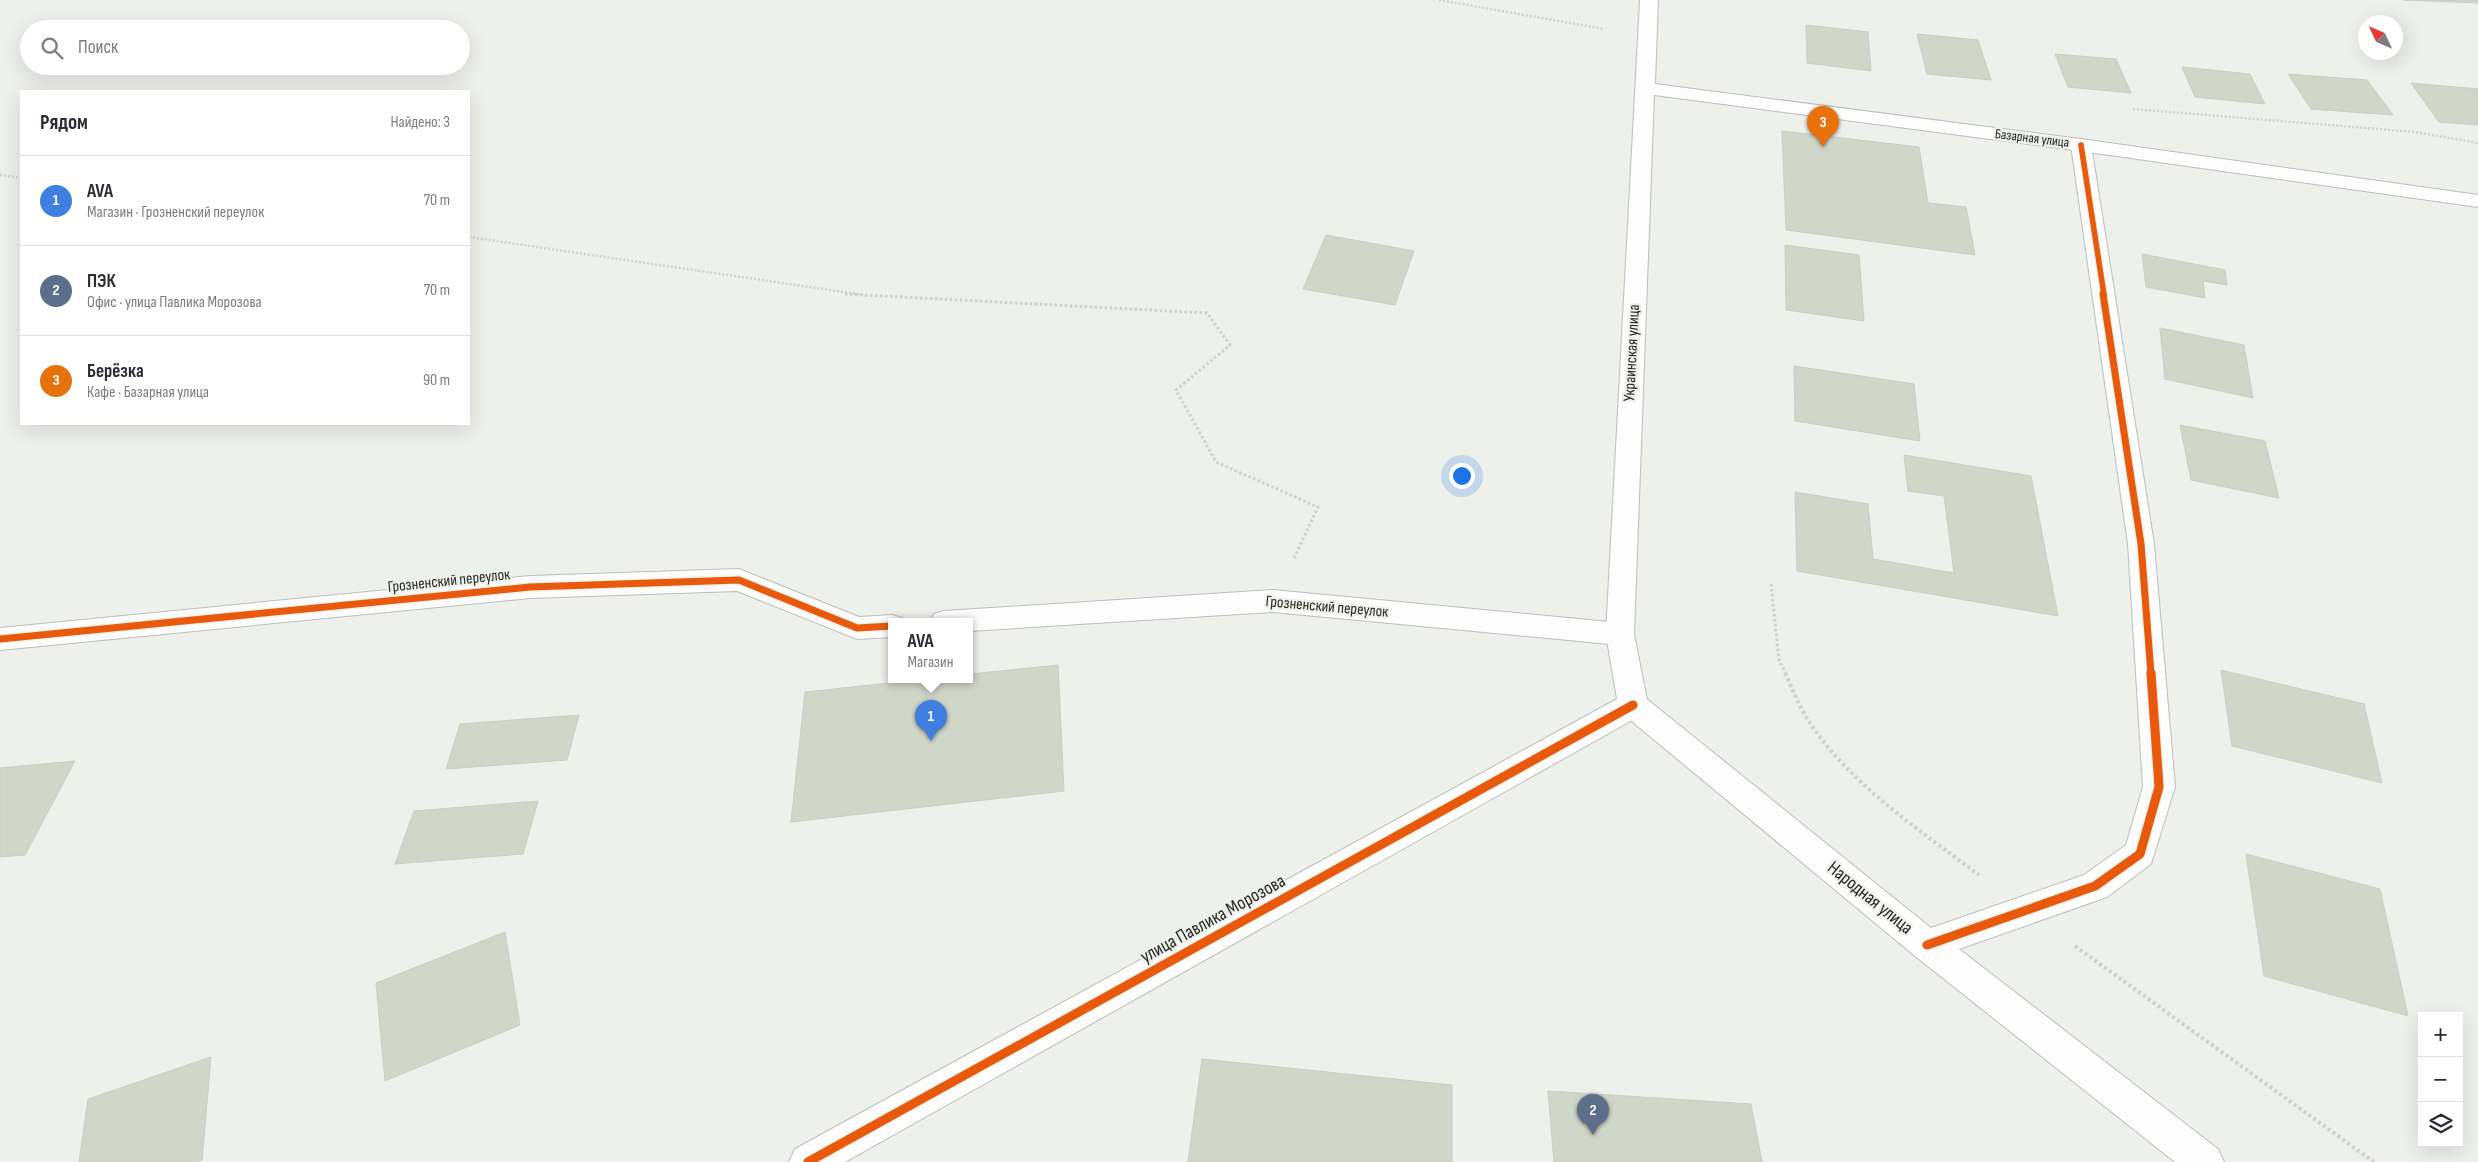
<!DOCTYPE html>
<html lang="ru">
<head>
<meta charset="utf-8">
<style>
  :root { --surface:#fff; --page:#f7f7f7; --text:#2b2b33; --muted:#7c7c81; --line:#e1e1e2; --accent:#6d6e6b }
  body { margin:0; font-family:"Sofia Sans Condensed",sans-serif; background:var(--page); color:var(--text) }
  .controls { position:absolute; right:15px; bottom:15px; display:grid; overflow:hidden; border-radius:0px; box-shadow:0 5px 20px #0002 }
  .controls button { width:45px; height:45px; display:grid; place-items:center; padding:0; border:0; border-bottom:1px solid var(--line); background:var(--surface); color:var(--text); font:25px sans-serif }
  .compass { position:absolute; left:2358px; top:15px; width:45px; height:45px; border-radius:50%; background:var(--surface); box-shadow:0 5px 20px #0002; rotate:314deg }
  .you { position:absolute; left:1461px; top:475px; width:18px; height:18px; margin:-12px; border:4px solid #fff; border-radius:50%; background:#1a73e8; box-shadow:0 0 0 8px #1a73e833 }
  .badge { display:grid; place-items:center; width:32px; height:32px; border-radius:50%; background:var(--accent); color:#fff; font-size:16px; font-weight:700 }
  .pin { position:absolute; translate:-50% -41px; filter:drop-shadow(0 1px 2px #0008) }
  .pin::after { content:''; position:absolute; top:26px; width:18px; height:15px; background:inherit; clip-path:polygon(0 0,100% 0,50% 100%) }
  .popup { position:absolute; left:888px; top:618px; width:85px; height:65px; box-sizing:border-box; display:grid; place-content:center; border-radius:0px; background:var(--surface); filter:drop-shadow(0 1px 4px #0005); font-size:16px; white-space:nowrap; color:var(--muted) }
  .popup b { font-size:19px; color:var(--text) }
  .popup::after { content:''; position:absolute; left:50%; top:100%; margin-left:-10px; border:10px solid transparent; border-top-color:var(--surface) }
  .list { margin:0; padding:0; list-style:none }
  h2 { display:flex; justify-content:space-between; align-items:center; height:65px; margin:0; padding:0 20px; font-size:21px }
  h2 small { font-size:16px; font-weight:400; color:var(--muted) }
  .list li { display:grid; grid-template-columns:32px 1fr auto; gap:15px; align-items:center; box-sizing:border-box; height:90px; padding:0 20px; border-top:1px solid var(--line) }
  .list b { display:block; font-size:19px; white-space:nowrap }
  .list p { margin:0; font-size:16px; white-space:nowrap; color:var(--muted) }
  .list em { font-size:16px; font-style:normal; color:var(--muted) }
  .icon { flex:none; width:28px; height:28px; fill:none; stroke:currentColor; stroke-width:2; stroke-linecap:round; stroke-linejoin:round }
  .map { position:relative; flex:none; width:2478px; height:1162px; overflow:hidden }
  .search { position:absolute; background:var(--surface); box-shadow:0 5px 20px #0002; left:20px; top:20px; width:450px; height:55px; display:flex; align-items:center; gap:12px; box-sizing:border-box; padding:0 18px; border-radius:28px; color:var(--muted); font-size:19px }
  .panel { position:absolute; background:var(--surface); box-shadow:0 5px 20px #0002; left:20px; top:90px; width:450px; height:335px; border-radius:0px }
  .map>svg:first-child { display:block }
  .building { fill:#d0d6c8; stroke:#cbccc9 }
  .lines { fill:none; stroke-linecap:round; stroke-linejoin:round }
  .street-casing { stroke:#bcbebb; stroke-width:2 }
  .secondary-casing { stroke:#bcbebb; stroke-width:2 }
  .path-far2 { stroke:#d0d0cf; stroke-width:2.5; stroke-dasharray:2 2; stroke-linecap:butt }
  .path-far1 { stroke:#d0d0cf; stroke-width:3; stroke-dasharray:2.5 2.5; stroke-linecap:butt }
  .path { stroke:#d0d0cf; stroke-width:4; stroke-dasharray:3 3; stroke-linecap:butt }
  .street { fill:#fcfdfc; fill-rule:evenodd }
  .secondary { fill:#fcfdfc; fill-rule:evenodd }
  .cycleway-far2-casing { stroke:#eff2ea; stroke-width:8 }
  .cycleway-far1-casing { stroke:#eff2ea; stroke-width:10 }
  .cycleway-casing { stroke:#eff2ea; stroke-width:12 }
  .cycleway-far2 { stroke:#e8590c; stroke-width:5.5 }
  .cycleway-far1 { stroke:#e8590c; stroke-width:7 }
  .cycleway { stroke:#e8590c; stroke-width:9 }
  .labels { text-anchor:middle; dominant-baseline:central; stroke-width:4.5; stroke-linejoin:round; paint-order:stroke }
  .far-street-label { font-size:14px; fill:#272825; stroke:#eff2ea }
  .street-label { font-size:16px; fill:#272825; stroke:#eff2ea }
  .near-street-label { font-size:19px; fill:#272825; stroke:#eff2ea }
</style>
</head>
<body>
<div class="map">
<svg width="2478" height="1162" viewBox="0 0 2478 1162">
  <rect width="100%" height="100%" fill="#eef0ec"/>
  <g class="building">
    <polygon points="2404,0 2478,0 2478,3"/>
    <polygon points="1806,25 1868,32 1871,71 1807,63"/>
    <polygon points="1917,34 1978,40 1991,80 1927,74"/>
    <polygon points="2055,54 2116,59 2131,93 2068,87"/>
    <polygon points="2182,67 2250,74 2265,104 2195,97"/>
    <polygon points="2288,74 2367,80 2393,115 2311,109"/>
    <polygon points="2411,83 2478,89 2478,125 2439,122"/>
    <polygon points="1782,131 1919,147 1928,203 1966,207 1975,255 1786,230"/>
    <polygon points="1326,235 1414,251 1395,305 1303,289"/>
    <polygon points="1785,245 1859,255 1864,321 1786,310"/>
    <polygon points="2142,254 2225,270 2227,285 2203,281 2205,298 2146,287"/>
    <polygon points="2160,328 2244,345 2253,398 2165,379"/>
    <polygon points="1794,366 1914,384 1920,441 1795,421"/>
    <polygon points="2180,425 2265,441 2279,498 2191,480"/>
    <polygon points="1904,455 2031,476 2058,616 1797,571 1795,492 1868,504 1873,559 1954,573 1944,496 1908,491"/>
    <polygon points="1058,665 1064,791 791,822 805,692 917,680 970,680 970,674"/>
    <polygon points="2221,670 2364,704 2382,783 2232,746"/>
    <polygon points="579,715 567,760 446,769 460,724"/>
    <polygon points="75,761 25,855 0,857 0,768"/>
    <polygon points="538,801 523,854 395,864 414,811"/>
    <polygon points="2246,854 2380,889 2408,1016 2264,976"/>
    <polygon points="505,932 520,1025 385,1081 376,983"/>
    <polygon points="211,1057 202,1160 195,1162 79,1162 88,1099"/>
    <polygon points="1202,1059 1452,1085 1452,1162 1188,1162"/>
    <polygon points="1548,1091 1751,1104 1762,1162 1554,1162"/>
  </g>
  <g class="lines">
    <defs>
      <g id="street">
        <polygon points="2081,139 2088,141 2091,145 2154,544 2175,787 2151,864 2107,897 1959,949 2218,1149 2224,1162 2175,1162 1915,956 1623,714 1618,705 1623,696 1633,693 1643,696 1931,928 2084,875 2126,845 2143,787 2128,544 2071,145 2074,141"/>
        <polygon points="739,569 859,617 892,615 902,618 904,622 892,622 892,637 857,639 737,591 530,598 0,650 0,628 530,576"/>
        <polygon points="1273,590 1620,623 1630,626 1634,634 1630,642 1620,645 1273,612 970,631 970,622 930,622 934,614 944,611"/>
      </g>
      <polygon id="secondary" points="1640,0 1658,0 1655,84 2081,139 2478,195 2478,207 2081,151 1654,95 1634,634 1648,705 1643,714 845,1162 789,1162 795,1149 1617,699 1606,634"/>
    </defs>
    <use href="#street" class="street-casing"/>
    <use href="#secondary" class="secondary-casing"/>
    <g class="path-far2">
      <polyline points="1439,0 1604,29"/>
      <polyline points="2133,109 2415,132 2478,143"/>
      <polyline points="0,175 21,178"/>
      <polyline points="469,237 864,295"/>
    </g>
    <g class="path-far1">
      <polyline points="845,294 1207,313 1230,345 1176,390 1216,462 1318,507 1294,558"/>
      <polyline points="1771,584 1779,660 1786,674"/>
    </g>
    <g class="path">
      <path d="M 1785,673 C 1792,687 1797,702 1805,715 C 1844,780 1919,830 1979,875"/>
      <polyline points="2075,946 2374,1162"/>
    </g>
    <use href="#street" class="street"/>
    <use href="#secondary" class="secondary"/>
    <defs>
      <polyline id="cycleway-far2" points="2081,145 2104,295"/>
      <g id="cycleway-far1">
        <polyline points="2103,294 2141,544 2151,674"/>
        <polyline points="0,639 530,587 739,580 857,628 892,626"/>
      </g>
      <g id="cycleway">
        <polyline points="1927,945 2095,886 2140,854 2159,787 2151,673"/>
        <polyline points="808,1162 1633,705"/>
      </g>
    </defs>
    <use href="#cycleway-far2" class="cycleway-far2-casing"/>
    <use href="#cycleway-far1" class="cycleway-far1-casing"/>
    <use href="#cycleway" class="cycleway-casing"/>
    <use href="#cycleway-far2" class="cycleway-far2"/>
    <use href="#cycleway-far1" class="cycleway-far1"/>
    <use href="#cycleway" class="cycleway"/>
  </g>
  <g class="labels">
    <g class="far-street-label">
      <text transform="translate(2032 138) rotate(7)">Базарная улица</text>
    </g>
    <g class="street-label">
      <text transform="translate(1632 353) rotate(-87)">Украинская улица</text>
      <text transform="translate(449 581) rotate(-6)">Грозненский переулок</text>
      <text transform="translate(1327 607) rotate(5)">Грозненский переулок</text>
    </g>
    <g class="near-street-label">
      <text transform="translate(1870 898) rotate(39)">Народная улица</text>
      <text transform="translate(1213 919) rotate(-29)">улица Павлика Морозова</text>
    </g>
  </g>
</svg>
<div class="controls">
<button>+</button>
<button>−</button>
<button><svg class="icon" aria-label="layers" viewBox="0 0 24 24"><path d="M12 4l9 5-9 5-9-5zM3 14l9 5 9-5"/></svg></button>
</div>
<svg class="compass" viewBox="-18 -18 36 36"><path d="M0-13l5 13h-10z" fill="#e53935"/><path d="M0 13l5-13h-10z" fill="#7c7c81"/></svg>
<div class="you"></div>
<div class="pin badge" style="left:931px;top:741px;background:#3f7fe0">1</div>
<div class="popup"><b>AVA</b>Магазин</div>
<div class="pin badge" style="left:1593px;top:1135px;background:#5c6f8a">2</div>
<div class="pin badge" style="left:1823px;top:147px;background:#e8710a">3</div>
<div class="search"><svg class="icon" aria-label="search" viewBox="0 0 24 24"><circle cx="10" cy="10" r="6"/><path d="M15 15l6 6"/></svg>Поиск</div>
<section class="panel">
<h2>Рядом<small>Найдено: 3</small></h2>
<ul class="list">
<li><span class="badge" style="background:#3f7fe0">1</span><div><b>AVA</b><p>Магазин · Грозненский переулок</p></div><em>70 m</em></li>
<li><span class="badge" style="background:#5c6f8a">2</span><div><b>ПЭК</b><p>Офис · улица Павлика Морозова</p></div><em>70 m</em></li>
<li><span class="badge" style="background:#e8710a">3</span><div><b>Берёзка</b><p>Кафе · Базарная улица</p></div><em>90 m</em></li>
</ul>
</section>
</div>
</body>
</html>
